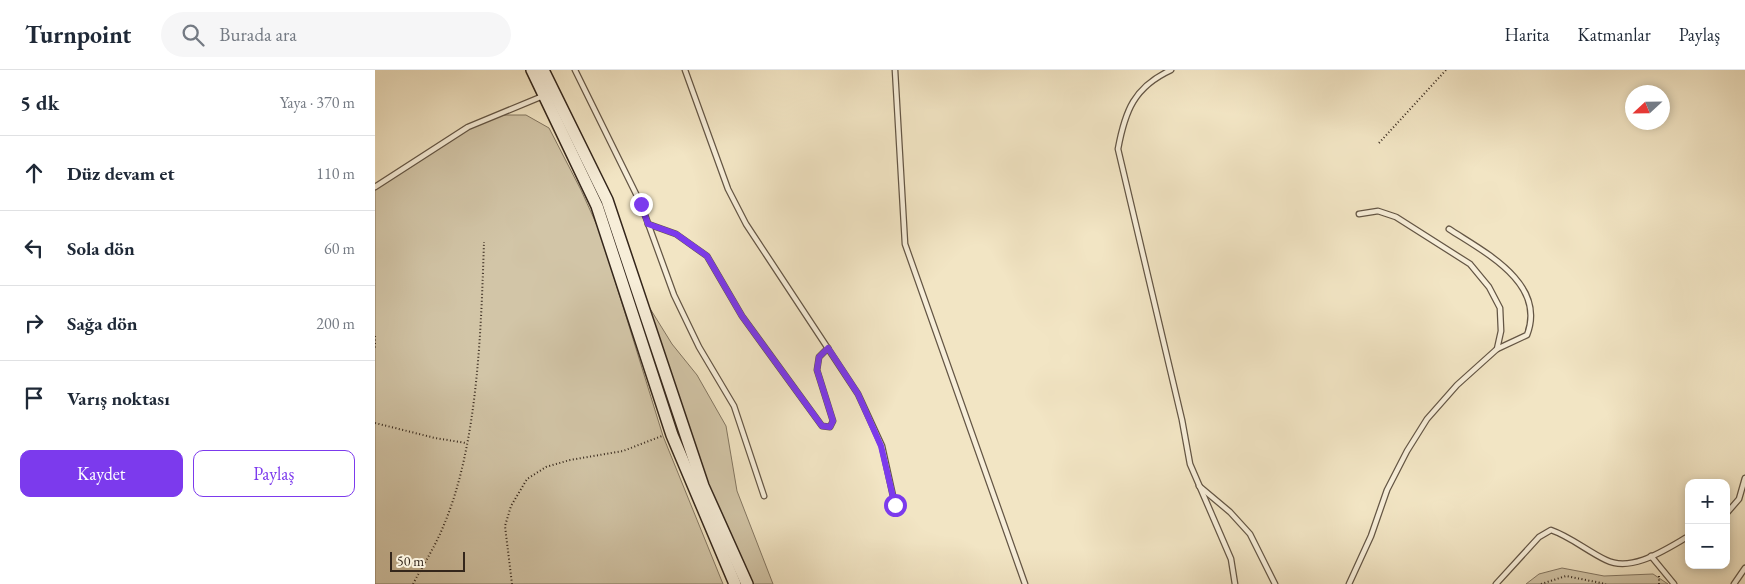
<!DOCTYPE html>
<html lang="tr">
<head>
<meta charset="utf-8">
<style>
  :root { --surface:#fff; --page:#f6f6f7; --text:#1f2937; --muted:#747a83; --line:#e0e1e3; --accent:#7c3aed }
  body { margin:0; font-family:"EB Garamond",serif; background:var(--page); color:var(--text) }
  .controls { position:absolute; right:15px; bottom:15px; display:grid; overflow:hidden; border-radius:10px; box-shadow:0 2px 8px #0003 }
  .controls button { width:45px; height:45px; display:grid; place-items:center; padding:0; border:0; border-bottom:1px solid var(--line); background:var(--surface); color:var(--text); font:25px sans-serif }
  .compass { position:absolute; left:1250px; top:15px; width:45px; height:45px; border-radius:50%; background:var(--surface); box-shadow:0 2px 8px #0003; rotate:248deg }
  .scale { position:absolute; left:15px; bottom:12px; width:75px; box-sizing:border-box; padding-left:5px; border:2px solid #34261b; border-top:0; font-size:14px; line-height:18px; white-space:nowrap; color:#34261b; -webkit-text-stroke:4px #f7eed9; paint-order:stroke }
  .stop { position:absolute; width:15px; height:15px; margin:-11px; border:4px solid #7c3aed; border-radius:50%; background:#fff }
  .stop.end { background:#7c3aed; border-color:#fff; box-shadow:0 1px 5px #0008 }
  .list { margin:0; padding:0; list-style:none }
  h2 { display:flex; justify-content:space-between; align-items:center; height:65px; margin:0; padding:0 20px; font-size:21px }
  h2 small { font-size:16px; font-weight:400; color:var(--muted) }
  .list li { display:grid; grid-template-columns:32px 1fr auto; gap:15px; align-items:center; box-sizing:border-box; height:75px; padding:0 20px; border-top:1px solid var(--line) }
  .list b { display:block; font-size:19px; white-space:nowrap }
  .list em { font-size:16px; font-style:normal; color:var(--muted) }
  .actions { display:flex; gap:10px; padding:15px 20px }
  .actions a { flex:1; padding:11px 0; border:1px solid var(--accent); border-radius:10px; text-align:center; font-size:18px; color:var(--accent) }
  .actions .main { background:var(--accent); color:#fff }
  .icon { flex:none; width:28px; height:28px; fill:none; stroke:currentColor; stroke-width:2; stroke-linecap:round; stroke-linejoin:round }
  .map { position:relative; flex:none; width:1370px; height:514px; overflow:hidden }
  header { display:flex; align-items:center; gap:30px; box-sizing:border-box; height:70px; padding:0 25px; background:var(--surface); border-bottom:1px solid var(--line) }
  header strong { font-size:24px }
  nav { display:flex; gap:28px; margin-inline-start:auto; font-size:18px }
  .search { width:350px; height:45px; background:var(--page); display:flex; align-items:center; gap:12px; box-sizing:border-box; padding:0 18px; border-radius:28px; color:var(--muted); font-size:19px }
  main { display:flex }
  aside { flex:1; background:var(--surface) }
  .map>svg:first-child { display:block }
  .green { fill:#d2c5a7; stroke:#837661 }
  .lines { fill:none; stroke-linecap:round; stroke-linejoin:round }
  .service-casing { stroke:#645645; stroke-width:7 }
  .secondary-casing { stroke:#34261b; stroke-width:14 }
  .path { stroke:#34261b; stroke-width:2; stroke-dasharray:1 2.5; stroke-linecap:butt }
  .service { stroke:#f7eed9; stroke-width:4.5 }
  .secondary { stroke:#f7eed9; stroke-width:11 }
  .route { stroke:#7c3aed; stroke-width:6 }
</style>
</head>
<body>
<header>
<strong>Turnpoint</strong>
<div class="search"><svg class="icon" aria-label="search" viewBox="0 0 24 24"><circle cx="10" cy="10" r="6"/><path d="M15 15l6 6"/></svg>Burada ara</div>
<nav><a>Harita</a><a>Katmanlar</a><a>Paylaş</a></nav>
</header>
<main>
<aside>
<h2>5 dk<small>Yaya · 370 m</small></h2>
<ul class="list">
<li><svg class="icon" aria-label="ahead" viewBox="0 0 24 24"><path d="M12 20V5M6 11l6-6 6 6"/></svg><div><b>Düz devam et</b></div><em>110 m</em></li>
<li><svg class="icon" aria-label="left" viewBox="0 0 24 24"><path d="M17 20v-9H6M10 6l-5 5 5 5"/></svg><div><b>Sola dön</b></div><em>60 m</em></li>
<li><svg class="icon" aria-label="right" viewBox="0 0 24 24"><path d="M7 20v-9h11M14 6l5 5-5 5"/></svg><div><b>Sağa dön</b></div><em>200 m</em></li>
<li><svg class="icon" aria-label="arrive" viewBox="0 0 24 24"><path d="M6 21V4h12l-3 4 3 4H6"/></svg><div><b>Varış noktası</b></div></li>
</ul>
<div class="actions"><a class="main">Kaydet</a><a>Paylaş</a></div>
</aside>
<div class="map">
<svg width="1370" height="514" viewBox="0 0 1370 514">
  <rect width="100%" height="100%" fill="#f2e5c4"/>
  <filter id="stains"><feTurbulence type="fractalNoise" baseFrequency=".004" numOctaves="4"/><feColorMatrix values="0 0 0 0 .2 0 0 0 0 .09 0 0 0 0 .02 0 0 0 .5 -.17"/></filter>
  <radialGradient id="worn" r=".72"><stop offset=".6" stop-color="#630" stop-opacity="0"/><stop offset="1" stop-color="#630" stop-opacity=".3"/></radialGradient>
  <g class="green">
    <polygon points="123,45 151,45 174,58 206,120 225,162 288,366 348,514 0,514 0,117 93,57"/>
    <polygon points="271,232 297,274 322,305 351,356 362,421 398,514 373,514 328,416"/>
    <polygon points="1187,498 1229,506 1278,504 1293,514 1151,514 1164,504"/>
  </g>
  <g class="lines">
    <defs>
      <g id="service">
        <polyline points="200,0 266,134 299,225 324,277 359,336 389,426"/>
        <polyline points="310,0 353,119 371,154 483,324 507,376 520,435"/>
        <polyline points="520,0 530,174 650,514"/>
        <path d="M 796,0 C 759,17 750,41 743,79 L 807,350 L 815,394 L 856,489 L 860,514"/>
        <polyline points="0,117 93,57 168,26"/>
        <polyline points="273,154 301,164 332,186 367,246 447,356 455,357 458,351 442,300 444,287 453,278"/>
        <path d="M 1074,159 C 1109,182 1172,213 1152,265 L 1122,279"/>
        <polyline points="824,416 855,442 875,464 900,514"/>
        <polyline points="1351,444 1364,429 1370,408"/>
        <polyline points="1276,486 1299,514"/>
        <polyline points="974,514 996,466 1012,420 1032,381 1052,349 1082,315 1122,279 1126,261 1125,238 1114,217 1095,194 1021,147 1003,141 984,144"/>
        <path d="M 1121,514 L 1164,467 L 1176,460 C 1196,467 1212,481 1231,490 C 1257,503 1291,479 1314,466"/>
        <polyline points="1359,514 1370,498"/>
      </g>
      <g id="secondary">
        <polyline points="157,0 222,136 297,365 360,514"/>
        <polyline points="168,0 232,130 328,416 372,514"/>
      </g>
    </defs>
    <use href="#service" class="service-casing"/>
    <use href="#secondary" class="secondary-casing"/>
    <g class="path">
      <polyline points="1004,73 1071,0"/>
      <polyline points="0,266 0,279"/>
      <polyline points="0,353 60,368 91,373"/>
      <polyline points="1284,506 1284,514"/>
      <path d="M 38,514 C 48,495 60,477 68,457 C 103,376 106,260 109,172"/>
      <polyline points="137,514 130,456 136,436 152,409 171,397 195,390 248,381 287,366"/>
      <polyline points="1166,514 1191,506 1231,514"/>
    </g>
    <use href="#service" class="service"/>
    <use href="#secondary" class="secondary"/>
  </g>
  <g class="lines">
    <polyline class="route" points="266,134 273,154 301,164 332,186 367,246 447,356 455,357 458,351 442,300 444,287 453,278 483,324 506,376 520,435"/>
  </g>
  <rect width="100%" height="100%" filter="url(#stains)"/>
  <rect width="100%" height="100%" fill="url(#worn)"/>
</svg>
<div class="controls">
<button>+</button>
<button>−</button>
</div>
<svg class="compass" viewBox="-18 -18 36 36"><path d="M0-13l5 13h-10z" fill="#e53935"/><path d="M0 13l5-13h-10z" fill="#747a83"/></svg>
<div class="scale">50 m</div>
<div class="stop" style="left:520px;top:435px"></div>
<div class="stop end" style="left:266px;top:134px"></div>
</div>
</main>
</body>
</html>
